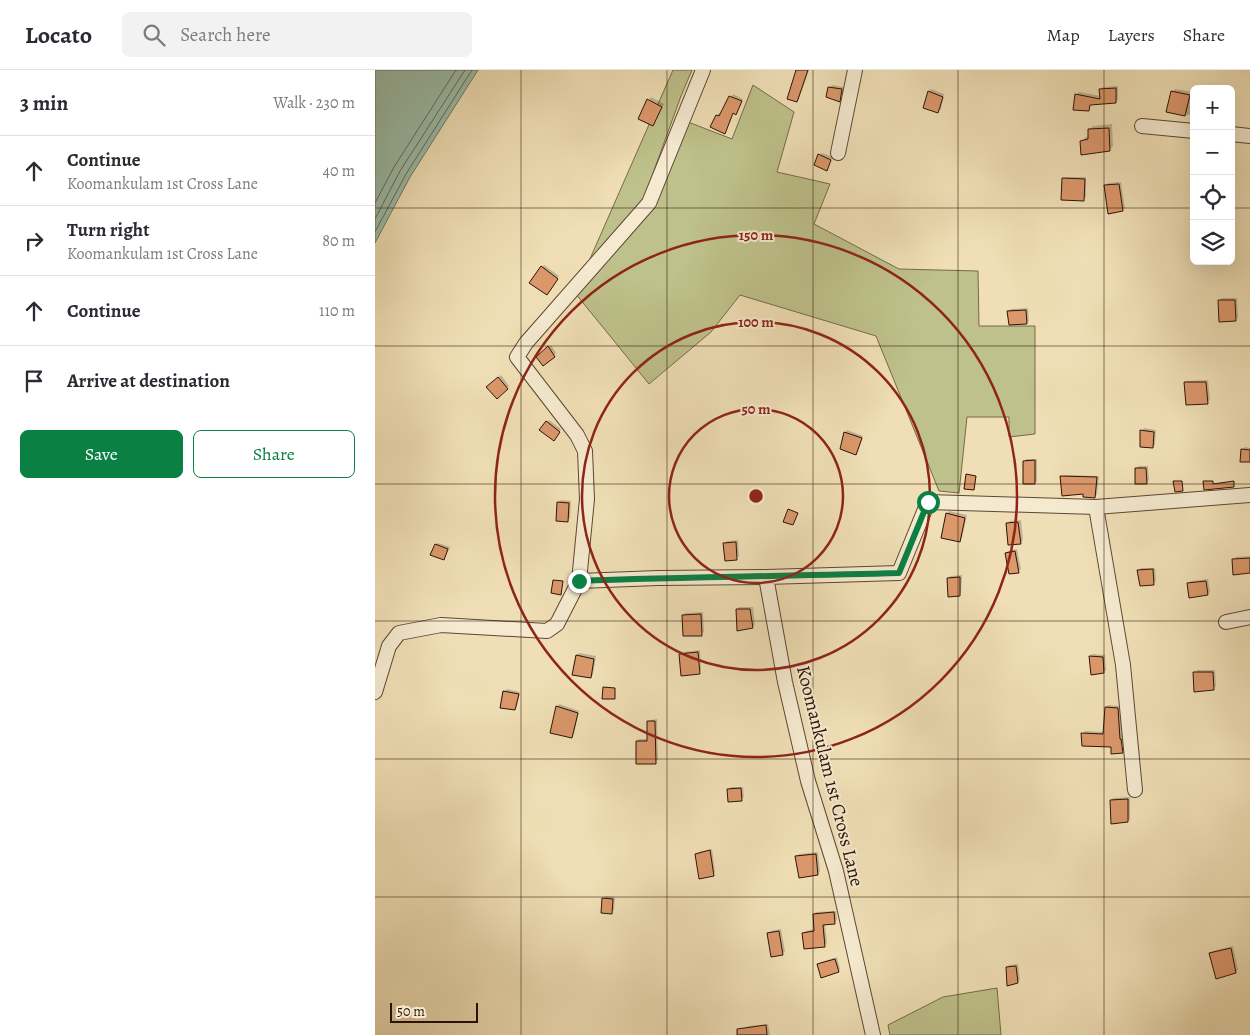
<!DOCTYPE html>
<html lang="en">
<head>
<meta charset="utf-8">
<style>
  :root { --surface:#fff; --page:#f2f2f3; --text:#2b2b33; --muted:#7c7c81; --line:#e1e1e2; --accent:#0b8043 }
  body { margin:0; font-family:Alegreya,serif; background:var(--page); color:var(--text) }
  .controls { position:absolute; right:15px; top:15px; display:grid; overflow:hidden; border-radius:8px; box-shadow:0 5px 20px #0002 }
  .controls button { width:45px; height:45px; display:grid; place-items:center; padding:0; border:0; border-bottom:1px solid var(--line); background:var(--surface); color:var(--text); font:25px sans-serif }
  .scale { position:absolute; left:15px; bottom:12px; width:88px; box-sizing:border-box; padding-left:5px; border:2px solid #2d1307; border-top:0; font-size:14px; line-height:18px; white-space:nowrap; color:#2d1307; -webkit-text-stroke:4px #f5ead0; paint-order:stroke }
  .stop { position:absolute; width:15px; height:15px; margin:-11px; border:4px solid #0b8043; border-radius:50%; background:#fff }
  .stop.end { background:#0b8043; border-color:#fff; box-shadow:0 1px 5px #0008 }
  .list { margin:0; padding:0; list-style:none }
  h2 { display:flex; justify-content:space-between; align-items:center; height:65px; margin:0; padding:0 20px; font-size:21px }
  h2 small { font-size:16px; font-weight:400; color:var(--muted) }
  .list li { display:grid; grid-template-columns:32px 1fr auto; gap:15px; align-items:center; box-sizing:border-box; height:70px; padding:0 20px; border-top:1px solid var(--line) }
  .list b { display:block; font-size:19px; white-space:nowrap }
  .list p { margin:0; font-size:16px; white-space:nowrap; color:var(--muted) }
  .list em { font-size:16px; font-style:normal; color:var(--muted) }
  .actions { display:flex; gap:10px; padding:15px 20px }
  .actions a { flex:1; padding:11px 0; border:1px solid var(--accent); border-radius:8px; text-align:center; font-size:18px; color:var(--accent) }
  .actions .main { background:var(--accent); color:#fff }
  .icon { flex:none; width:28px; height:28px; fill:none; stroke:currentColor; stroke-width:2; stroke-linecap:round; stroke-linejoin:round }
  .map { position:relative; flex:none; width:875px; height:965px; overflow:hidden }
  header { display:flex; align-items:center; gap:30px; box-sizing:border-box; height:70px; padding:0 25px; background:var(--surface); border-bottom:1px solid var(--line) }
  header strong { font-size:24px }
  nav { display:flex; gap:28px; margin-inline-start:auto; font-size:18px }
  .search { width:350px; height:45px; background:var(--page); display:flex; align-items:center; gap:12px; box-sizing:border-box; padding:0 18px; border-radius:8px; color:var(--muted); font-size:19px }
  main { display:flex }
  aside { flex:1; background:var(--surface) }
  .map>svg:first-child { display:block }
  .green { fill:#bec18b; stroke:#766a49 }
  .water { fill:#9bbda9; stroke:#6f7968 }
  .shadow { fill:#0003 }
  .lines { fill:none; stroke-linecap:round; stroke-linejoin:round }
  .shore { stroke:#646858; stroke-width:1 }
  .building { fill:#db986b; stroke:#2d1307 }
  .street-casing { stroke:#5e4633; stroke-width:16 }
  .street { stroke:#f5ead0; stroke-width:14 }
  .route { stroke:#0b8043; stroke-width:6 }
  .grid { fill:none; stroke:#2d1307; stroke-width:1; stroke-opacity:0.55 }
  .ring { fill:none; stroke:#8f2418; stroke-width:2.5 }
  .labels { text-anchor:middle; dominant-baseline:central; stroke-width:4; stroke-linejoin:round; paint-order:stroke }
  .street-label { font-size:19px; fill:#2d1307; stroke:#f5ead0 }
  .centre { fill:#8f2418; stroke:#f5ead0; stroke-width:2.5 }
  .ring-label { font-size:15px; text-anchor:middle; font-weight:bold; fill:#8f2418; stroke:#f5ead0; stroke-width:4; stroke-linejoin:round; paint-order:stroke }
</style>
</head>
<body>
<header>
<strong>Locato</strong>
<div class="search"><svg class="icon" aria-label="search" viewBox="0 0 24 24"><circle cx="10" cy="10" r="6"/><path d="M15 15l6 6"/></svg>Search here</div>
<nav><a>Map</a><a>Layers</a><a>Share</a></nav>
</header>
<main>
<aside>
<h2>3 min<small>Walk · 230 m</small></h2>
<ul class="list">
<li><svg class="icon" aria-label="ahead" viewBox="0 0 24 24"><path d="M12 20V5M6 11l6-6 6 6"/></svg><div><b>Continue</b><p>Koomankulam 1st Cross Lane</p></div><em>40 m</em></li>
<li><svg class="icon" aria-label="right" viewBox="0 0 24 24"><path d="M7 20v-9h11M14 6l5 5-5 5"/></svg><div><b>Turn right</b><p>Koomankulam 1st Cross Lane</p></div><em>80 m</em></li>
<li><svg class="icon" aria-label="ahead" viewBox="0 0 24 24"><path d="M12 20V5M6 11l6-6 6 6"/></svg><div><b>Continue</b></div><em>110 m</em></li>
<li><svg class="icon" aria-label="arrive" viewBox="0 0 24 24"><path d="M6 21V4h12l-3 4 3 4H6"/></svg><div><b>Arrive at destination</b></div></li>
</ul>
<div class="actions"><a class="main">Save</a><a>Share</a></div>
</aside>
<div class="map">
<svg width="875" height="965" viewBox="0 0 875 965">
  <rect width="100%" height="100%" fill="#f0dfb6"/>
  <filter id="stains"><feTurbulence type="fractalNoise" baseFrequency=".004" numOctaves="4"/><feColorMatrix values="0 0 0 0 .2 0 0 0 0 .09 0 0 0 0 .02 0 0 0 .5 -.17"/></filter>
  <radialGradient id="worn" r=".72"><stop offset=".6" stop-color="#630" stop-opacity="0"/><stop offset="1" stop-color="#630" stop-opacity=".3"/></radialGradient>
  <g class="green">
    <polygon points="298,0 317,0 306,26 257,161 313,52 357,69 378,15 419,42 402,102 455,114 439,154 524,199 603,201 604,256 660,256 660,364 634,367 634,347 592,347 584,423 564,421 501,266 365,225 336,262 274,314 200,223"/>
    <polygon points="622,918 626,965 515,965 513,955 568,927"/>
  </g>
  <polygon class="water" points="0,0 103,0 35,107 0,173"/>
  <g class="shadow">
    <polygon points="418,0 434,0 424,29 422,31 422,1"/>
    <polygon points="457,15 469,17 467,28 464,30 454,18"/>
    <polygon points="743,16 743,29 741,32 716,34 713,39 701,25 704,22 726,26 726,20 728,17"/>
    <polygon points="556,19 569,24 566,39 563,42 554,22"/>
    <polygon points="800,19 817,22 816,26 819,27 819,46 793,41 797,22"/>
    <polygon points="358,24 368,29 363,41 361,43 359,42 350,63 337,57 342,45 344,43 346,44"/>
    <polygon points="276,27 289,34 278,55 265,49"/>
    <polygon points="737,54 738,76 734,80 707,71 711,67 714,66 714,60 718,56"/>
    <polygon points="447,83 458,87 452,99 444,85"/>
    <polygon points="691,107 711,107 711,127 708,130 688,109"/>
    <polygon points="746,112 750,138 747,140 730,116 733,113"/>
    <polygon points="169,195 184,206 174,221 167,197"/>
    <polygon points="847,228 862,228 863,247 861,250 845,230"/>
    <polygon points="653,238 654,251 651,253 633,241 636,239"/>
    <polygon points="176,275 181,283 179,286 163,287"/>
    <polygon points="126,305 134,316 122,327 113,317"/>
    <polygon points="833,310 835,330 832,332 810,313 812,311"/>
    <polygon points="174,350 186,359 181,367 165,360"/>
    <polygon points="769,358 781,360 780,375 777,377 767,361"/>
    <polygon points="472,360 488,366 483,381 481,383 470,363"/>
    <polygon points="870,377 875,378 875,391 867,379"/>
    <polygon points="651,389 662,389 662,411 660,413 649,392"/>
    <polygon points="764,396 773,396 774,410 771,413 761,398"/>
    <polygon points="689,405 724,406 722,424 720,427 709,423 687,407"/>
    <polygon points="186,430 196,431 195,448 193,450 183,433"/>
    <polygon points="574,441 592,445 587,468 585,471 572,444"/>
    <polygon points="646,450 648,470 645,473 632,454 635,451"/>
    <polygon points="363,470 364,486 361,488 350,473 352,471"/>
    <polygon points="63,473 75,477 69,489 61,475"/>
    <polygon points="642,479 646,499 643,501 631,484 633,481"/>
    <polygon points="875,486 875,501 858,490 861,487"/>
    <polygon points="766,498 780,498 781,511 778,514 764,500"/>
    <polygon points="587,505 586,523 584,525 573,508 576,506"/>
    <polygon points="833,509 835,522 832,524 813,514 816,511"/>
    <polygon points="364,537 378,537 380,555 377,557 362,540"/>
    <polygon points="328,542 329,562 326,564 308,545 310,543"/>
    <polygon points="325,580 326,600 324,603 306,584 308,582"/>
    <polygon points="204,583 221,586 218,605 215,607 202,585"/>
    <polygon points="717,584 730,585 731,600 728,602 715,587"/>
    <polygon points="822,600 840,600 841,616 838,619 820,603"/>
    <polygon points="132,619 145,622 142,636 140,639 126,637 130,621"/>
    <polygon points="184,634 204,641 199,664 196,667 182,637"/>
    <polygon points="733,635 745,636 747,667 748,667 750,680 747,682 737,675 708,664 710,661 729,662 731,637"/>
    <polygon points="282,649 283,690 280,692 262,671 264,669 273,669 273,652 276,650"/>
    <polygon points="356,717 368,717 369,727 366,729 354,719"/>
    <polygon points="755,727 755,749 753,751 736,731 738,728"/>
    <polygon points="337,779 340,802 338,805 322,784 324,782"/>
    <polygon points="443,782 445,801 443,804 422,786 424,784"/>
    <polygon points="231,826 240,827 239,840 237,842 228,829"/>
    <polygon points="461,841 462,850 460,852 450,854 452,873 449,876 429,863 431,861 440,859 439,844 441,842"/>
    <polygon points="406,859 410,881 407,884 393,863 396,861"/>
    <polygon points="858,876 863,900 860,902 835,883 838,881"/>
    <polygon points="462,887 465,899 463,901 444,894 446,892"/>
    <polygon points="643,894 645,910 642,912 632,898 634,895"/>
    <polygon points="393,954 395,965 372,965 371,958 374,956"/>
  </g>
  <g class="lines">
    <g class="shore">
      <polyline points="0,133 19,97 81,0"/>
      <polyline points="0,149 25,101 90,0"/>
      <polyline points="0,162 31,104 97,0"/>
    </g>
  </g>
  <g class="building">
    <polygon points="421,0 433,0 422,32 412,29"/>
    <polygon points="453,17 467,19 465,32 451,27"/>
    <polygon points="741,18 741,33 715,35 714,41 698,40 700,24 725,29 724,19"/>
    <polygon points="553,21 568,27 563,43 548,38"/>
    <polygon points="796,21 815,25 810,46 791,42"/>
    <polygon points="354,26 367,31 361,45 358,43 350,64 335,57 341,45 344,46"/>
    <polygon points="272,29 287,37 278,56 263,49"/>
    <polygon points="734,58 735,81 706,85 705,71 713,69 713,59"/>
    <polygon points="443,84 456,90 452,101 439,95"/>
    <polygon points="687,108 710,109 709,131 686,130"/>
    <polygon points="744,114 748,141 733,144 729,115"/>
    <polygon points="166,196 183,209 172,225 154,213"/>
    <polygon points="843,230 860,230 861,251 844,252"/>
    <polygon points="651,240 652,254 634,255 632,241"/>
    <polygon points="173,276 180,287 168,296 161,287"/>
    <polygon points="123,307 133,319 122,329 111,317"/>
    <polygon points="809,312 831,312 833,334 811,335"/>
    <polygon points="171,351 185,362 179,371 164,360"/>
    <polygon points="765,360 779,362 778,378 765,377"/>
    <polygon points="469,362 487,368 481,385 465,379"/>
    <polygon points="866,379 875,380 875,392 865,392"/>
    <polygon points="660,390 660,414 648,414 648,391"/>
    <polygon points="760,398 771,398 772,414 760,414"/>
    <polygon points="591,404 601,406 599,420 589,419"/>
    <polygon points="685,406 722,407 720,428 708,427 708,424 687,426"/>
    <polygon points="798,411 807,411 808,421 800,422"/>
    <polygon points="828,411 838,411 838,414 859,411 859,417 829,420"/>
    <polygon points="182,432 194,433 193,452 181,451"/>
    <polygon points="413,439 423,443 418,455 408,452"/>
    <polygon points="571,443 590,448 585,472 566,468"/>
    <polygon points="643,452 646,474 633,475 631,453"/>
    <polygon points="361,472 362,490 350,491 348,473"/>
    <polygon points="60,474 73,479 69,490 55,485"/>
    <polygon points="640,481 644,503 634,504 630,483"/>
    <polygon points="875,488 875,503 858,505 857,489"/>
    <polygon points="778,499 779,515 765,516 762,500"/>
    <polygon points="585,507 585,526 573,527 572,508"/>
    <polygon points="178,510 188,511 186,525 176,523"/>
    <polygon points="831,511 833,525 814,528 812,513"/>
    <polygon points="361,539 375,539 378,558 362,561"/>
    <polygon points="326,544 327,566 308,566 307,545"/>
    <polygon points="323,582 325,604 306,606 304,584"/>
    <polygon points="201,585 219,589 216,608 197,605"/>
    <polygon points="714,586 728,587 729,603 716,605"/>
    <polygon points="818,602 838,602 839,620 819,622"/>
    <polygon points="228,617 240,618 240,629 227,629"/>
    <polygon points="128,621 144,624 140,640 125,638"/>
    <polygon points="181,636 203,643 197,668 175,663"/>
    <polygon points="730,637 743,638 745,669 746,669 748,683 736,684 736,677 707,676 706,663 728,664"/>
    <polygon points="272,651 280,651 281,694 261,694 261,671 272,671"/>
    <polygon points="366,718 367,731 353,732 352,719"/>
    <polygon points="753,729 753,752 736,754 735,730"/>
    <polygon points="335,780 339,806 324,809 320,784"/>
    <polygon points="441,784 443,805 424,808 420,786"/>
    <polygon points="227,828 238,829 237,844 226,843"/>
    <polygon points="459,842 460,854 448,855 450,877 429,879 427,863 439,861 438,844"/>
    <polygon points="404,861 408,885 396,887 392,863"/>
    <polygon points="856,878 861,903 841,909 834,883"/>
    <polygon points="460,889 464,902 446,908 442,894"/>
    <polygon points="641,896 643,913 632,916 631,897"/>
    <polygon points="391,955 392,965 362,965 362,959"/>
  </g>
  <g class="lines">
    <defs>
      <g id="street">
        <polyline points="767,56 819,61"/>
        <polyline points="856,64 875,66"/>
        <polyline points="463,83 480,0"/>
        <polyline points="721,437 748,595 760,720"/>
        <polyline points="204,511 283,508 391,507"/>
        <polyline points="851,552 875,547"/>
        <polyline points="0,622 14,576 24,563 66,555 172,561 182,554 204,511 212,429 210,381 202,365 142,287 151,273 274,133 328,0"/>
        <polyline points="498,965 461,801 433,711 410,612 391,507 524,503 553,432 721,437 875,425"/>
      </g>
    </defs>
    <use href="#street" class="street-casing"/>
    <use href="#street" class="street"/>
  </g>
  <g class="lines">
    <path class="route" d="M 204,511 C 310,507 417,506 524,503 L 553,432"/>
  </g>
  <path class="grid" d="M 146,0 L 146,965M 292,0 L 292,965M 438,0 L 438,965M 583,0 L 583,965M 729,0 L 729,965M 0,138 L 819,138M 856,138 L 875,138M 0,276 L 875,276M 0,414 L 875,414M 0,551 L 875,551M 0,689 L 875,689M 0,827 L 875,827"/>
  <g class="ring">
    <circle cx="381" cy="426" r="87"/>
    <circle cx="381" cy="426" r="174"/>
    <circle cx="381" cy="426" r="261"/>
  </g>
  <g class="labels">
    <g class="street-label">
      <text transform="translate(455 706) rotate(76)">Koomankulam 1st Cross Lane</text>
    </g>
  </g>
  <circle cx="381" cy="426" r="8" class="centre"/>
  <g class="ring-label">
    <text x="381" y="170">150 m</text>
    <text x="381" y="257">100 m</text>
    <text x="381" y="344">50 m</text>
  </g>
  <rect width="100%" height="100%" filter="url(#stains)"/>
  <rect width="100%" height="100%" fill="url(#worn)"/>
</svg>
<div class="controls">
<button>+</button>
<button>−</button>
<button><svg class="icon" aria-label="locate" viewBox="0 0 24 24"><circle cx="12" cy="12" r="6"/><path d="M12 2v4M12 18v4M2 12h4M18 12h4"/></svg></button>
<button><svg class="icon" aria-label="layers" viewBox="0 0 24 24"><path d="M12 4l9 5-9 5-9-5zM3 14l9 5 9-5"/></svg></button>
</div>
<div class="scale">50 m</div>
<div class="stop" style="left:553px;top:432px"></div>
<div class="stop end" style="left:204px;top:511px"></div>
</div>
</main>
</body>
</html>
